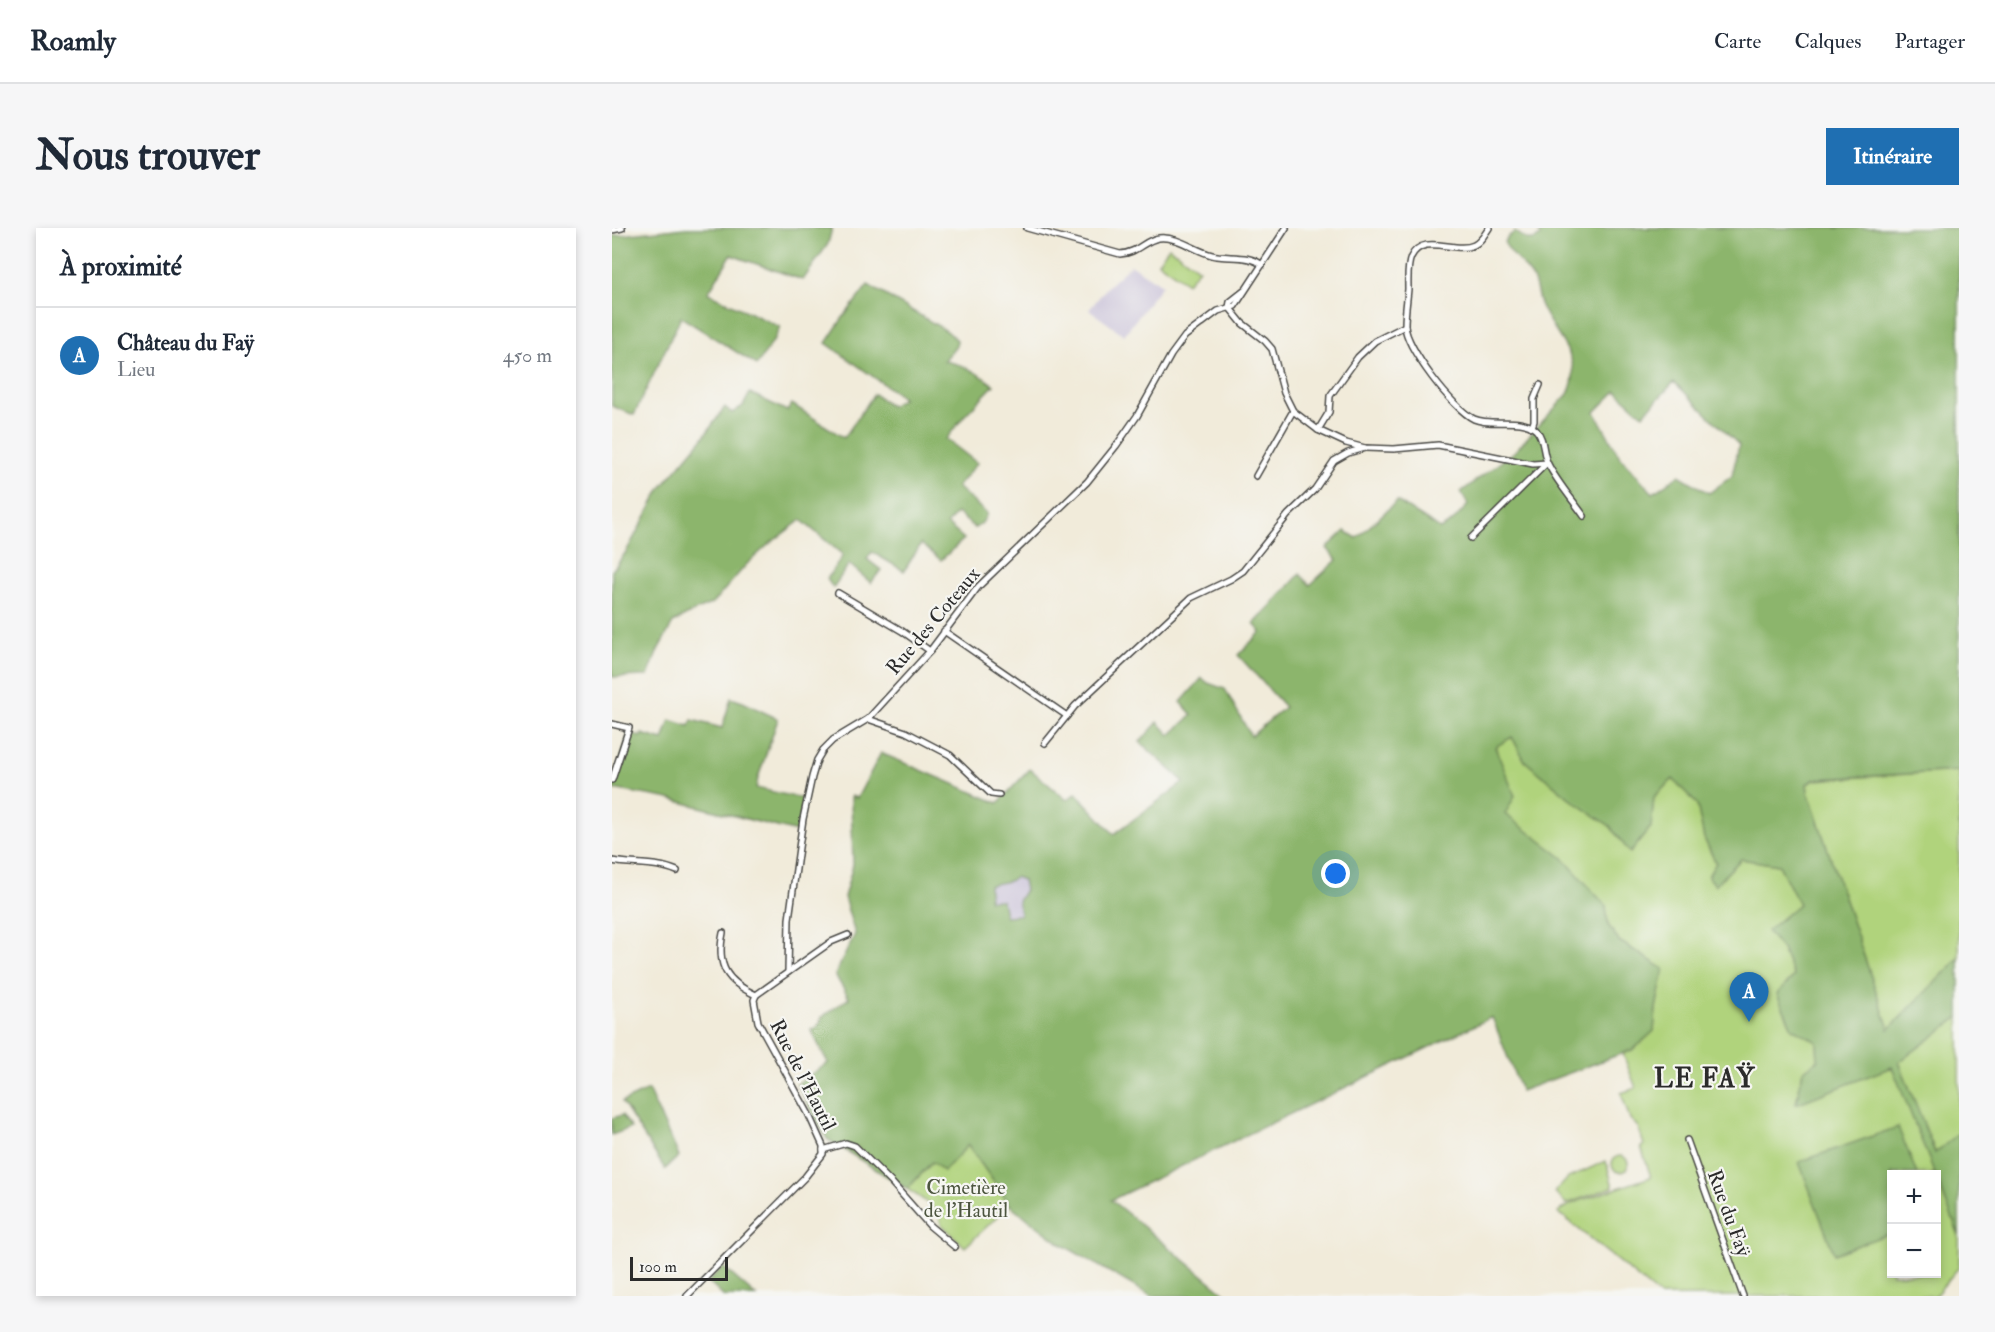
<!DOCTYPE html>
<html lang="fr">
<head>
<meta charset="utf-8">
<style>
  :root { --surface:#fff; --page:#f6f6f7; --text:#1f2937; --muted:#747a83; --line:#e0e1e3; --accent:#1f6fb2 }
  body { margin:0; font-family:"IM FELL Double Pica",serif; background:var(--page); color:var(--text) }
  .controls { position:absolute; right:18px; bottom:18px; display:grid; overflow:hidden; border-radius:0px; box-shadow:0 3px 9px #0003 }
  .controls button { width:54px; height:54px; display:grid; place-items:center; padding:0; border:0; border-bottom:2px solid var(--line); background:var(--surface); color:var(--text); font:30px sans-serif }
  .scale { position:absolute; left:18px; bottom:15px; width:98px; box-sizing:border-box; padding-left:6px; border:3px solid #2b2b2b; border-top:0; font-size:16px; line-height:21px; white-space:nowrap; color:#2b2b2b; -webkit-text-stroke:4px #f6f6f2; paint-order:stroke }
  .you { position:absolute; left:724px; top:646px; width:21px; height:21px; margin:-15px; border:4px solid #fff; border-radius:50%; background:#1a73e8; box-shadow:0 0 0 9px #1a73e833 }
  .badge { display:grid; place-items:center; width:39px; height:39px; border-radius:50%; background:var(--accent); color:#fff; font-size:20px; font-weight:700 }
  .pin { position:absolute; translate:-50% -50px; filter:drop-shadow(0 2px 3px #0008) }
  .pin::after { content:''; position:absolute; top:32px; width:21px; height:18px; background:inherit; clip-path:polygon(0 0,100% 0,50% 100%) }
  .list { margin:0; padding:0; list-style:none }
  h2 { display:flex; justify-content:space-between; align-items:center; height:78px; margin:0; padding:0 24px; font-size:26px }
  h2 small { font-size:20px; font-weight:400; color:var(--muted) }
  .list li { display:grid; grid-template-columns:39px 1fr auto; gap:18px; align-items:center; box-sizing:border-box; height:96px; padding:0 24px; border-top:2px solid var(--line) }
  .list b { display:block; font-size:22px; white-space:nowrap }
  .list p { margin:0; font-size:20px; white-space:nowrap; color:var(--muted) }
  .list em { font-size:20px; font-style:normal; color:var(--muted) }
  .map { position:relative; flex:none; width:1347px; height:1068px; overflow:hidden; border-radius:0px }
  header { display:flex; align-items:center; gap:36px; box-sizing:border-box; height:84px; padding:0 30px; background:var(--surface); border-bottom:2px solid var(--line) }
  header strong { font-size:28px }
  nav { display:flex; gap:33px; margin-inline-start:auto; font-size:21px }
  .intro { display:flex; align-items:center; justify-content:space-between; box-sizing:border-box; height:144px; padding:0 36px }
  h1 { margin:0; font-size:42px }
  .button { padding:15px 27px; border-radius:0px; background:var(--accent); color:#fff; font-size:21px; font-weight:700 }
  main { display:flex; gap:36px; padding:0 36px }
  aside { flex:1; background:var(--surface); border-radius:0px; box-shadow:0 3px 9px #0003 }
  .map>svg:first-child { display:block }
  .industrial { fill:#c8c0d8 }
  .green { fill:#b0d37c; stroke:#6e7f54; stroke-width:1.5 }
  .forest { fill:#8cb56c; stroke:#5c704c; stroke-width:1.5; fill-rule:evenodd }
  .lines { fill:none; stroke-linecap:round; stroke-linejoin:round }
  .street-casing { stroke:#494845; stroke-width:8 }
  .street { stroke:#fff; stroke-width:5 }
  .labels { text-anchor:middle; dominant-baseline:central; stroke-width:4.5; stroke-linejoin:round; paint-order:stroke }
  .street-label { font-size:20px; fill:#2b2b2b; stroke:#f6f6f2 }
  .park-label { font-size:20px; fill:#4c553f; stroke:#f6f6f2 }
  .district-label { font-size:26px; font-weight:bold; letter-spacing:1.5px; fill:#2b2b2b; stroke:#f6f6f2 }
</style>
</head>
<body>
<header>
<strong>Roamly</strong>
<nav><a>Carte</a><a>Calques</a><a>Partager</a></nav>
</header>
<div class="intro"><h1>Nous trouver</h1><a class="button">Itinéraire</a></div>
<main>
<aside>
<h2>À proximité<small></small></h2>
<ul class="list">
<li><span class="badge">A</span><div><b>Château du Faÿ</b><p>Lieu</p></div><em>450 m</em></li>
</ul>
</aside>
<div class="map">
<svg width="1347" height="1068" viewBox="0 0 1347 1068">
  <rect width="100%" height="100%" fill="#f6f6f2"/>
  <filter id="ink" filterUnits="userSpaceOnUse"><feTurbulence type="fractalNoise" baseFrequency=".0167" numOctaves="2"/><feDisplacementMap in="SourceGraphic" scale="12" xChannelSelector="R" yChannelSelector="G"/><feConvolveMatrix kernelMatrix="1 2 1 2 8 2 1 2 1" color-interpolation-filters="sRGB"/></filter>
  <filter id="wash" filterUnits="userSpaceOnUse"><feTurbulence type="fractalNoise" baseFrequency=".008" numOctaves="4" result="noise"/><feDisplacementMap in="SourceGraphic" scale="24" xChannelSelector="R" yChannelSelector="G"/><feGaussianBlur stdDeviation="1.35" result="paint"/><feColorMatrix in="noise" values="0 0 0 0 0 0 0 0 0 0 0 0 0 0 0 0 0 1.4 0 .05"/><feComposite in="paint" operator="in"/></filter>
  <g filter="url(#wash)">
    <rect width="100%" height="100%" fill="#f1ebda"/>
    <g class="industrial">
      <polygon points="519,37 550,57 512,107 477,82 496,58"/>
      <polygon points="403,648 411,652 413,662 406,673 409,687 393,688 377,672 377,657 397,653"/>
    </g>
    <g class="green">
      <polygon points="557,19 587,41 575,55 546,34"/>
      <polygon points="900,509 913,533 960,572 998,598 1018,624 1039,599 1042,569 1061,551 1085,576 1092,610 1104,636 1103,657 1129,631 1167,637 1187,676 1156,703 1170,721 1182,748 1165,766 1180,800 1205,814 1206,832 1191,843 1184,875 1280,838 1323,946 1280,946 1280,1046 1324,1046 1325,951 1347,1007 1347,1039 1323,1068 1048,1068 946,984 961,975 1039,949 1029,919 1032,917 1026,899 1018,891 1009,865 1024,860 1011,826 1022,821 1042,803 1044,780 1052,741 1007,713 996,697 994,678 950,630 892,586 890,539 883,518"/>
      <polygon points="1347,543 1347,730 1277,802 1196,564 1195,556 1203,552"/>
      <polygon points="1347,789 1347,905 1324,926 1287,834"/>
      <path d="M 356,917 L 398,977 L 353,1019 L 329,996 C 328,980 307,969 295,961 L 321,934 L 332,943 Z"/>
      <circle cx="1008" cy="936" r="8"/>
      <polygon points="994,933 1001,959 954,976 943,964 956,950"/>
    </g>
    <g class="forest">
      <polygon points="74,0 220,0 216,16 191,52 119,27 96,65 168,99 162,112 145,137 69,89 22,187 0,178 0,8"/>
      <path d="M 926,0 L 1347,0 L 1347,543 L 1203,551 L 1195,556 L 1196,564 L 1277,801 L 1347,730 L 1347,789 L 1287,834 L 1323,925 L 1347,905 L 1347,1007 L 1325,951 L 1324,946 L 1323,946 L 1280,839 L 1184,876 L 1191,843 L 1206,832 L 1205,814 L 1180,800 L 1165,766 L 1182,748 L 1170,721 L 1155,703 L 1187,676 L 1167,637 L 1129,631 L 1103,657 L 1096,648 L 1104,635 L 1092,610 L 1085,576 L 1061,551 L 1042,569 L 1039,599 L 1018,625 L 998,598 L 960,572 L 913,533 L 900,509 L 883,519 L 903,568 L 893,586 L 950,629 L 994,678 L 996,697 L 1007,713 L 1052,741 L 1044,780 L 1042,803 L 1022,821 L 909,863 L 880,789 L 499,972 L 616,1068 L 539,1068 L 449,1016 L 398,977 L 356,917 L 332,943 L 320,934 L 295,961 L 215,911 L 185,856 L 216,835 L 199,802 L 207,798 L 210,789 L 237,770 L 223,747 L 243,706 L 232,669 L 241,637 L 239,568 L 245,570 L 269,525 L 386,575 L 418,541 L 455,572 L 464,565 L 502,606 L 572,554 L 528,514 L 546,494 L 558,507 L 580,487 L 569,474 L 590,450 L 596,455 L 613,461 L 639,508 L 673,479 L 626,427 L 649,404 L 642,396 L 688,346 L 698,357 L 725,332 L 715,320 L 733,303 L 745,310 L 785,273 L 828,301 L 840,294 L 856,277 L 849,264 L 902,224 L 956,166 C 974,129 942,109 929,78 C 925,69 925,59 921,51 C 913,37 899,28 892,14 L 897,8 L 903,4 C 912,10 919,17 928,8 ZM 1062,154 L 1127,217 L 1120,248 L 1097,265 L 1067,247 L 1041,265 L 1008,229 L 983,184 L 1004,163 L 1031,187 ZM 403,649 L 411,652 L 413,662 L 406,673 L 408,687 L 393,688 L 390,672 L 377,672 L 377,657 L 397,653 Z"/>
      <path d="M 256,57 L 335,103 L 345,112 L 344,118 L 332,133 C 354,137 364,144 382,157 L 353,187 L 334,211 L 365,235 L 345,259 L 375,286 L 370,295 L 363,300 L 345,285 L 335,296 L 352,311 L 329,332 L 309,316 L 292,343 L 260,324 L 255,331 L 269,342 L 259,355 L 237,336 L 221,360 L 215,351 L 231,327 L 189,292 L 156,317 L 135,336 L 101,375 L 78,385 L 61,395 L 46,422 L 36,448 L 0,449 L 0,343 L 14,324 L 49,260 L 90,211 L 113,179 L 120,185 L 131,178 L 138,165 L 175,183 L 180,176 L 232,210 L 262,166 L 279,178 L 291,170 L 214,115 L 230,91 Z"/>
      <polygon points="119,470 131,474 166,491 146,550 144,560 192,571 185,604 53,570 0,561 17,504 29,509 30,506 51,512 58,492 77,498 80,492 110,500"/>
      <polygon points="36,862 67,928 53,941 10,874"/>
      <polygon points="10,887 19,900 0,907 0,890"/>
      <polygon points="1286,899 1305,946 1280,946 1279,1005 1222,1026 1187,934"/>
      <polygon points="111,1039 144,1068 111,1068 96,1054"/>
    </g>
  </g>
  <g filter="url(#ink)">
    <g class="lines">
      <defs>
        <g id="street">
          <path d="M 415,0 L 508,26 C 526,25 532,12 547,10 C 566,8 583,23 600,27 C 616,31 637,26 650,37"/>
          <path d="M 877,0 C 873,6 869,14 862,17 C 843,26 811,4 799,29 C 795,38 796,51 796,61 C 795,73 793,85 793,97 C 793,119 842,182 862,191 C 880,199 909,188 924,202 C 933,211 930,225 936,236 C 945,254 960,271 972,288"/>
          <polyline points="0,2 10,0"/>
          <polyline points="617,79 630,95 653,113 660,121 672,165 681,183 706,202 734,215 753,220 782,221 826,217 921,236 935,235"/>
          <polyline points="617,79 618,74 632,63"/>
          <polyline points="920,199 922,193 922,171 928,157"/>
          <polyline points="706,202 717,184 718,168 746,129 763,113 793,98"/>
          <polyline points="644,248 681,183"/>
          <polyline points="859,310 935,235"/>
          <polyline points="226,365 290,403 318,423"/>
          <polyline points="332,403 455,488"/>
          <polyline points="256,491 294,504 338,527 379,566 387,567"/>
          <polyline points="0,496 17,500 0,552"/>
          <polyline points="433,515 463,478 579,370 619,351 631,343 676,287 703,261 722,233 736,225 753,220"/>
          <path d="M 0,633 C 21,637 45,634 65,643"/>
          <path d="M 111,705 C 104,738 115,754 144,767"/>
          <polyline points="176,744 177,691 191,591 200,549 205,532 211,522 221,512 256,491 318,423 366,359 475,254 504,218 525,188 559,127 573,108 606,83 623,78 674,0"/>
          <polyline points="144,767 219,714 236,707"/>
          <polyline points="1075,912 1131,1068"/>
          <polyline points="211,922 234,915 243,918 280,955 318,998 343,1019"/>
          <polyline points="75,1068 193,949 211,926 211,918 196,885 146,794 142,772 144,767"/>
        </g>
      </defs>
      <use href="#street" class="street-casing"/>
      <use href="#street" class="street"/>
    </g>
  </g>
  <g class="labels">
    <g class="street-label">
      <text transform="translate(321 393) rotate(-50)">Rue des Coteaux</text>
      <text transform="translate(191 847) rotate(63)">Rue de l'Hautil</text>
      <text transform="translate(1117 985) rotate(70)">Rue du Faÿ</text>
    </g>
    <g class="park-label">
      <text x="354" y="959">Cimetière<tspan x="354" dy="23">de l'Hautil</tspan></text>
    </g>
    <g class="district-label">
      <text x="1093" y="851">LE FAŸ</text>
    </g>
  </g>
</svg>
<div class="controls">
<button>+</button>
<button>−</button>
</div>
<div class="scale">100 m</div>
<div class="you"></div>
<div class="pin badge" style="left:1137px;top:794px">A</div>
</div>
</main>
</body>
</html>
